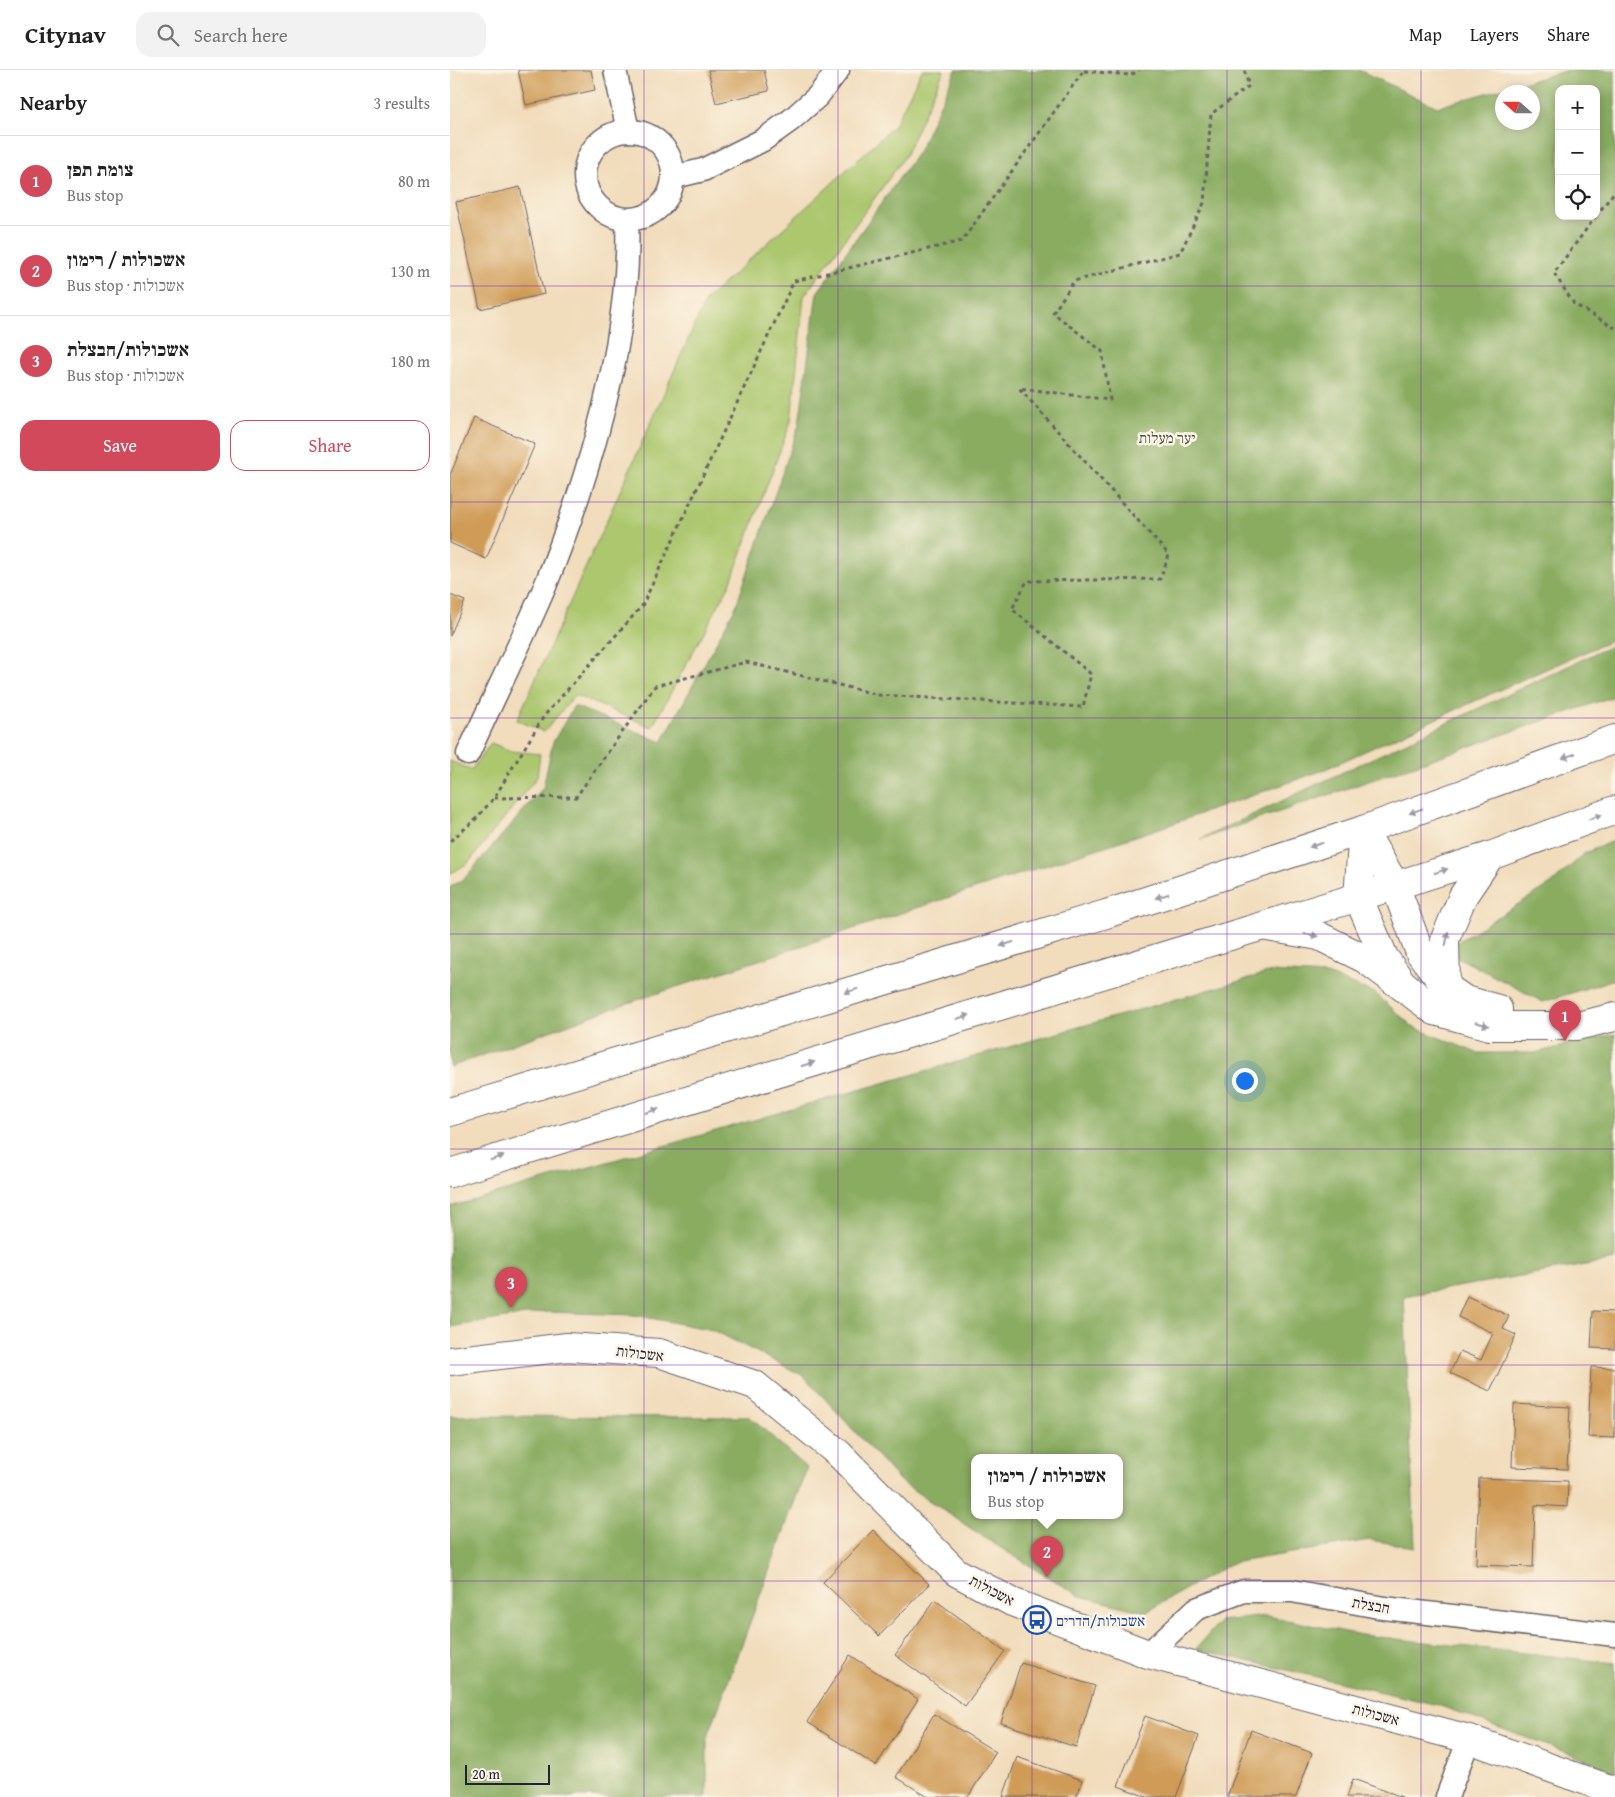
<!DOCTYPE html>
<html lang="en">
<head>
<meta charset="utf-8">
<style>
  :root { --surface:#fff; --page:#f2f2f2; --text:#222; --muted:#767676; --line:#e0e0e0; --accent:#d1495b }
  body { margin:0; font-family:"Gentium Book Plus","Frank Ruhl Libre",serif; background:var(--page); color:var(--text) }
  .controls { position:absolute; right:15px; top:15px; display:grid; overflow:hidden; border-radius:10px; box-shadow:0 2px 12px #0003 }
  .controls button { width:45px; height:45px; display:grid; place-items:center; padding:0; border:0; border-bottom:1px solid var(--line); background:var(--surface); color:var(--text); font:25px sans-serif }
  .compass { position:absolute; left:1045px; top:15px; width:45px; height:45px; border-radius:50%; background:var(--surface); box-shadow:0 2px 12px #0003; rotate:291deg }
  .scale { position:absolute; left:15px; bottom:12px; width:85px; box-sizing:border-box; padding-left:5px; border:2px solid #22223b; border-top:0; font-size:14px; line-height:18px; white-space:nowrap; color:#22223b; -webkit-text-stroke:4px #fcf5e5; paint-order:stroke }
  .you { position:absolute; left:794px; top:1010px; width:18px; height:18px; margin:-12px; border:4px solid #fff; border-radius:50%; background:#1a73e8; box-shadow:0 0 0 8px #1a73e833 }
  .badge { display:grid; place-items:center; width:32px; height:32px; border-radius:50%; background:var(--accent); color:#fff; font-size:16px; font-weight:700 }
  .pin { position:absolute; translate:-50% -41px; filter:drop-shadow(0 1px 2px #0008) }
  .pin::after { content:''; position:absolute; top:26px; width:18px; height:15px; background:inherit; clip-path:polygon(0 0,100% 0,50% 100%) }
  .popup { position:absolute; left:521px; top:1384px; width:152px; height:65px; box-sizing:border-box; display:grid; place-content:center; border-radius:10px; background:var(--surface); filter:drop-shadow(0 1px 4px #0005); font-size:16px; white-space:nowrap; color:var(--muted) }
  .popup b { font-size:19px; color:var(--text) }
  .popup::after { content:''; position:absolute; left:50%; top:100%; margin-left:-10px; border:10px solid transparent; border-top-color:var(--surface) }
  .list { margin:0; padding:0; list-style:none }
  h2 { display:flex; justify-content:space-between; align-items:center; height:65px; margin:0; padding:0 20px; font-size:21px }
  h2 small { font-size:16px; font-weight:400; color:var(--muted) }
  .list li { display:grid; grid-template-columns:32px 1fr auto; gap:15px; align-items:center; box-sizing:border-box; height:90px; padding:0 20px; border-top:1px solid var(--line) }
  .list b { display:block; font-size:19px; white-space:nowrap }
  .list p { margin:0; font-size:16px; white-space:nowrap; color:var(--muted) }
  .list em { font-size:16px; font-style:normal; color:var(--muted) }
  .actions { display:flex; gap:10px; padding:15px 20px }
  .actions a { flex:1; padding:11px 0; border:1px solid var(--accent); border-radius:15px; text-align:center; font-size:18px; color:var(--accent) }
  .actions .main { background:var(--accent); color:#fff }
  .icon { flex:none; width:28px; height:28px; fill:none; stroke:currentColor; stroke-width:2; stroke-linecap:round; stroke-linejoin:round }
  .map { position:relative; flex:none; width:1165px; height:1727px; overflow:hidden }
  header { display:flex; align-items:center; gap:30px; box-sizing:border-box; height:70px; padding:0 25px; background:var(--surface); border-bottom:1px solid var(--line) }
  header strong { font-size:24px }
  nav { display:flex; gap:28px; margin-inline-start:auto; font-size:18px }
  .search { width:350px; height:45px; background:var(--page); display:flex; align-items:center; gap:12px; box-sizing:border-box; padding:0 18px; border-radius:15px; color:var(--muted); font-size:19px }
  main { display:flex }
  aside { flex:1; background:var(--surface) }
  .map>svg:first-child { display:block }
  .green { fill:#acc76e; stroke:#677454 }
  .forest { fill:#89ac61; stroke:#56674e; fill-rule:evenodd }
  .building { fill:#cf9b56 }
  .lines { fill:none; stroke-linecap:round; stroke-linejoin:round }
  .street-casing { stroke:#6a6368; stroke-width:25 }
  .secondary-casing { stroke:#6a6368; stroke-width:30 }
  .primary-casing { stroke:#6a6368; stroke-width:30 }
  .highway-casing { stroke:#6a6368; stroke-width:30 }
  .path { stroke:#6a6368; stroke-width:3; stroke-dasharray:4 4; stroke-linecap:butt }
  .street { stroke:#fff; stroke-width:22 }
  .secondary { stroke:#fff; stroke-width:28 }
  .primary { stroke:#fff; stroke-width:28 }
  .highway { stroke:#fff; stroke-width:28 }
  .oneway { fill:#9c9ca7 }
  .grid { fill:none; stroke:#7b2cbf; stroke-width:1; stroke-opacity:0.55 }
  .labels { text-anchor:middle; dominant-baseline:central; stroke-width:5; stroke-linejoin:round; paint-order:stroke }
  .park-label { font-size:15px; fill:#4b544a; stroke:#fcf5e5 }
  .street-label { font-size:15px; fill:#22223b; stroke:#fcf5e5 }
  .transit-label { font-size:15px; fill:#164399; stroke:#fcf5e5; text-anchor:start }
</style>
</head>
<body>
<header>
<strong>Citynav</strong>
<div class="search"><svg class="icon" aria-label="search" viewBox="0 0 24 24"><circle cx="10" cy="10" r="6"/><path d="M15 15l6 6"/></svg>Search here</div>
<nav><a>Map</a><a>Layers</a><a>Share</a></nav>
</header>
<main>
<aside>
<h2>Nearby<small>3 results</small></h2>
<ul class="list">
<li><span class="badge">1</span><div><b>צומת תפן</b><p>Bus stop</p></div><em>80 m</em></li>
<li><span class="badge">2</span><div><b>אשכולות / רימון</b><p>Bus stop · אשכולות</p></div><em>130 m</em></li>
<li><span class="badge">3</span><div><b>אשכולות/חבצלת</b><p>Bus stop · אשכולות</p></div><em>180 m</em></li>
</ul>
<div class="actions"><a class="main">Save</a><a>Share</a></div>
</aside>
<div class="map">
<svg width="1165" height="1727" viewBox="0 0 1165 1727">
  <rect width="100%" height="100%" fill="#fcf5e5"/>
  <filter id="ink" filterUnits="userSpaceOnUse"><feTurbulence type="fractalNoise" baseFrequency=".02" numOctaves="2"/><feDisplacementMap in="SourceGraphic" scale="10" xChannelSelector="R" yChannelSelector="G"/><feConvolveMatrix kernelMatrix="1 2 1 2 8 2 1 2 1" color-interpolation-filters="sRGB"/></filter>
  <filter id="wash" filterUnits="userSpaceOnUse"><feTurbulence type="fractalNoise" baseFrequency=".0096" numOctaves="4" result="noise"/><feDisplacementMap in="SourceGraphic" scale="20" xChannelSelector="R" yChannelSelector="G"/><feGaussianBlur stdDeviation="1.12" result="paint"/><feColorMatrix in="noise" values="0 0 0 0 0 0 0 0 0 0 0 0 0 0 0 0 0 1.4 0 .05"/><feComposite in="paint" operator="in"/></filter>
  <g filter="url(#wash)">
    <rect width="100%" height="100%" fill="#f1dcbb"/>
    <g class="green">
      <polygon points="472,0 494,0 455,86 354,226 341,351 280,514 202,657 125,625 94,662 67,650 256,230 444,56"/>
      <polygon points="41,673 61,681 90,684 87,707 18,793 0,804 0,691 21,700"/>
    </g>
    <g class="forest">
      <path d="M 506,0 L 909,0 L 987,37 L 1119,0 L 1165,0 L 1165,569 L 1078,607 L 871,701 L 719,755 L 172,935 L 0,997 L 0,817 L 14,809 L 93,718 L 103,672 L 124,636 L 212,672 L 286,536 L 349,355 L 367,223 L 468,82 ZM 1109,19 L 1146,19 L 1146,146 L 1109,146 ZM 1082,22 L 1082,52 L 1052,52 L 1052,22 Z"/>
      <polygon points="1165,574 1165,626 751,769"/>
      <polygon points="1165,770 1165,909 1093,932 994,880 1101,814 1135,783"/>
      <path d="M 821,902 L 877,905 L 925,923 L 963,957 L 1027,983 L 1084,983 L 1165,964 L 1165,1190 L 954,1226 L 965,1477 L 919,1470 L 782,1493 L 695,1542 L 630,1526 L 541,1472 L 450,1411 L 354,1306 L 263,1260 L 184,1245 L 94,1242 L 0,1257 L 0,1137 ZM 670,1388 L 670,1446 L 524,1446 L 524,1388 Z"/>
      <polygon points="0,1346 300,1347 357,1398 257,1669 257,1725 256,1727 0,1727"/>
      <polygon points="817,1546 911,1565 1165,1593 1165,1703 1131,1688 988,1635 746,1579 770,1551"/>
    </g>
    <g id="blocks">
      <g class="building">
        <polygon points="68,0 141,0 145,20 76,35"/>
        <polygon points="258,0 314,0 319,21 266,33"/>
        <polygon points="70,117 94,224 30,239 6,132"/>
        <polygon points="24,348 85,374 36,489 0,473 0,405"/>
        <polygon points="0,525 15,531 0,566"/>
        <polygon points="1017,1226 1059,1246 1053,1259 1066,1265 1040,1321 1000,1303 1010,1281 1031,1290 1043,1263 1008,1247"/>
        <polygon points="1143,1241 1165,1242 1165,1279 1141,1278"/>
        <polygon points="1141,1297 1165,1298 1165,1368 1138,1367"/>
        <polygon points="1064,1334 1120,1337 1117,1399 1062,1397"/>
        <polygon points="1029,1408 1118,1411 1117,1437 1085,1435 1083,1497 1026,1495"/>
        <polygon points="423,1460 479,1514 429,1566 373,1512"/>
        <polygon points="485,1530 555,1581 515,1636 445,1585"/>
        <polygon points="400,1585 468,1629 426,1696 357,1652"/>
        <polygon points="571,1593 645,1616 626,1677 551,1653"/>
        <polygon points="484,1644 546,1682 518,1727 478,1727 446,1707"/>
        <polygon points="695,1646 749,1666 726,1727 697,1727 668,1716"/>
        <polygon points="801,1660 862,1683 846,1727 777,1727"/>
        <polygon points="567,1687 632,1710 626,1727 553,1727"/>
        <polygon points="903,1709 952,1727 897,1727"/>
      </g>
    </g>
  </g>
  <g filter="url(#ink)">
    <use href="#blocks" fill-opacity="0" stroke="#6a6368" stroke-width="1"/>
    <g class="lines">
      <defs>
        <g id="street">
          <polyline points="165,0 178,61"/>
          <circle cx="179" cy="105" r="44"/>
          <polyline points="224,107 253,100 313,70 341,50 368,26 388,0"/>
          <path d="M 18,684 C 44,627 72,571 96,514 C 126,439 151,361 166,282 C 174,237 179,196 177,150"/>
          <polyline points="698,1584 746,1539 794,1521 842,1521 934,1538 1165,1565"/>
          <polyline points="997,1727 1019,1669"/>
        </g>
        <polyline id="secondary" points="0,1291 117,1277 209,1283 305,1315 388,1383 506,1502 562,1532 698,1584 1019,1669 1165,1721"/>
        <g id="primary">
          <polyline points="913,760 908,827 934,887 952,913 985,941 1040,956 1127,956 1165,947"/>
          <polyline points="913,760 945,815 970,883 996,917 1015,930 1048,939"/>
        </g>
        <g id="highway">
          <polyline points="817,857 869,866 915,889 985,941"/>
          <polyline points="996,917 995,869 1013,826 1040,786"/>
          <polyline points="0,1042 656,844 913,760 1165,669"/>
          <polyline points="0,1103 908,827 1040,786 1165,740"/>
        </g>
      </defs>
      <use href="#street" class="street-casing"/>
      <use href="#secondary" class="secondary-casing"/>
      <use href="#primary" class="primary-casing"/>
      <use href="#highway" class="highway-casing"/>
      <g class="path">
        <polyline points="634,1 681,5 689,0"/>
        <polyline points="1146,146 1104,203 1124,234 1165,258"/>
        <polyline points="1146,146 1165,121"/>
        <polyline points="44,728 126,727 205,616 296,592 429,625 633,637 641,604 562,539 577,511 710,509 719,485 569,318 660,330 652,281 603,243 624,211 730,183 754,133 761,44 799,16 794,0"/>
        <polyline points="0,771 24,751 44,728 94,646 192,536 344,211 512,171 634,0"/>
      </g>
      <use href="#street" class="street"/>
      <use href="#secondary" class="secondary"/>
      <use href="#primary" class="primary"/>
      <use href="#highway" class="highway"/>
    </g>
    <defs><path id="oneway-solid" d="M-6-.8H1V-3.2L6.5 0L1 3.2V.8H-6Z" transform="scale(1.25)"/></defs>
    <g class="oneway">
      <use href="#oneway-solid" transform="translate(1119 686) rotate(160)"/>
      <use href="#oneway-solid" transform="translate(966 741) rotate(160)"/>
      <use href="#oneway-solid" transform="translate(1145 747) rotate(-20)"/>
      <use href="#oneway-solid" transform="translate(866 775) rotate(162)"/>
      <use href="#oneway-solid" transform="translate(991 801) rotate(-17)"/>
      <use href="#oneway-solid" transform="translate(712 826) rotate(162)"/>
      <use href="#oneway-solid" transform="translate(861 865) rotate(11)"/>
      <use href="#oneway-solid" transform="translate(997 869) rotate(-78)"/>
      <use href="#oneway-solid" transform="translate(557 874) rotate(163)"/>
      <use href="#oneway-solid" transform="translate(401 921) rotate(163)"/>
      <use href="#oneway-solid" transform="translate(513 947) rotate(-17)"/>
      <use href="#oneway-solid" transform="translate(1032 954) rotate(15)"/>
      <use href="#oneway-solid" transform="translate(358 994) rotate(-17)"/>
      <use href="#oneway-solid" transform="translate(202 1041) rotate(-17)"/>
      <use href="#oneway-solid" transform="translate(47 1088) rotate(-17)"/>
    </g>
  </g>
  <path class="grid" d="M 194,0 L 194,1727M 388,0 L 388,1727M 582,0 L 582,1727M 777,0 L 777,1727M 971,0 L 971,1727M 0,216 L 1165,216M 0,432 L 1165,432M 0,648 L 1165,648M 0,864 L 1165,864M 0,1079 L 1165,1079M 0,1295 L 1165,1295M 0,1511 L 1165,1511"/>
  <defs>
    <symbol id="bus-ring" viewBox="-11 -11 22 22"><circle r="9.5" fill="#fcf5e5" stroke="#1a4fb4" stroke-width="1.5"/><path d="M-5-6H5V4H4V6H2V4H-2V6H-4V4H-5ZM-3.5-4V0h7V-4ZM-3.5 1.2v1.5H-2V1.2ZM2 1.2v1.5H3.5V1.2Z" fill="#1a4fb4"/></symbol>
  </defs>
  <g fill-rule="evenodd">
    <use href="#bus-ring" x="571" y="1534" width="32" height="32"/>
  </g>
  <g class="labels">
    <g class="park-label">
      <text x="717" y="367">יער מעלות</text>
    </g>
    <g class="street-label">
      <text transform="translate(190 1283) rotate(7)">אשכולות</text>
      <text transform="translate(542 1520) rotate(28)">אשכולות</text>
      <text transform="translate(921 1535) rotate(10)">חבצלת</text>
      <text transform="translate(926 1644) rotate(15)">אשכולות</text>
    </g>
    <g class="transit-label">
      <text x="606" y="1550">אשכולות/הדרים</text>
    </g>
  </g>
</svg>
<div class="controls">
<button>+</button>
<button>−</button>
<button><svg class="icon" aria-label="locate" viewBox="0 0 24 24"><circle cx="12" cy="12" r="6"/><path d="M12 2v4M12 18v4M2 12h4M18 12h4"/></svg></button>
</div>
<svg class="compass" viewBox="-18 -18 36 36"><path d="M0-13l5 13h-10z" fill="#e53935"/><path d="M0 13l5-13h-10z" fill="#767676"/></svg>
<div class="scale">20 m</div>
<div class="you"></div>
<div class="pin badge" style="left:1115px;top:971px">1</div>
<div class="pin badge" style="left:597px;top:1507px">2</div>
<div class="popup"><b>אשכולות / רימון</b>Bus stop</div>
<div class="pin badge" style="left:61px;top:1238px">3</div>
</div>
</main>
</body>
</html>
